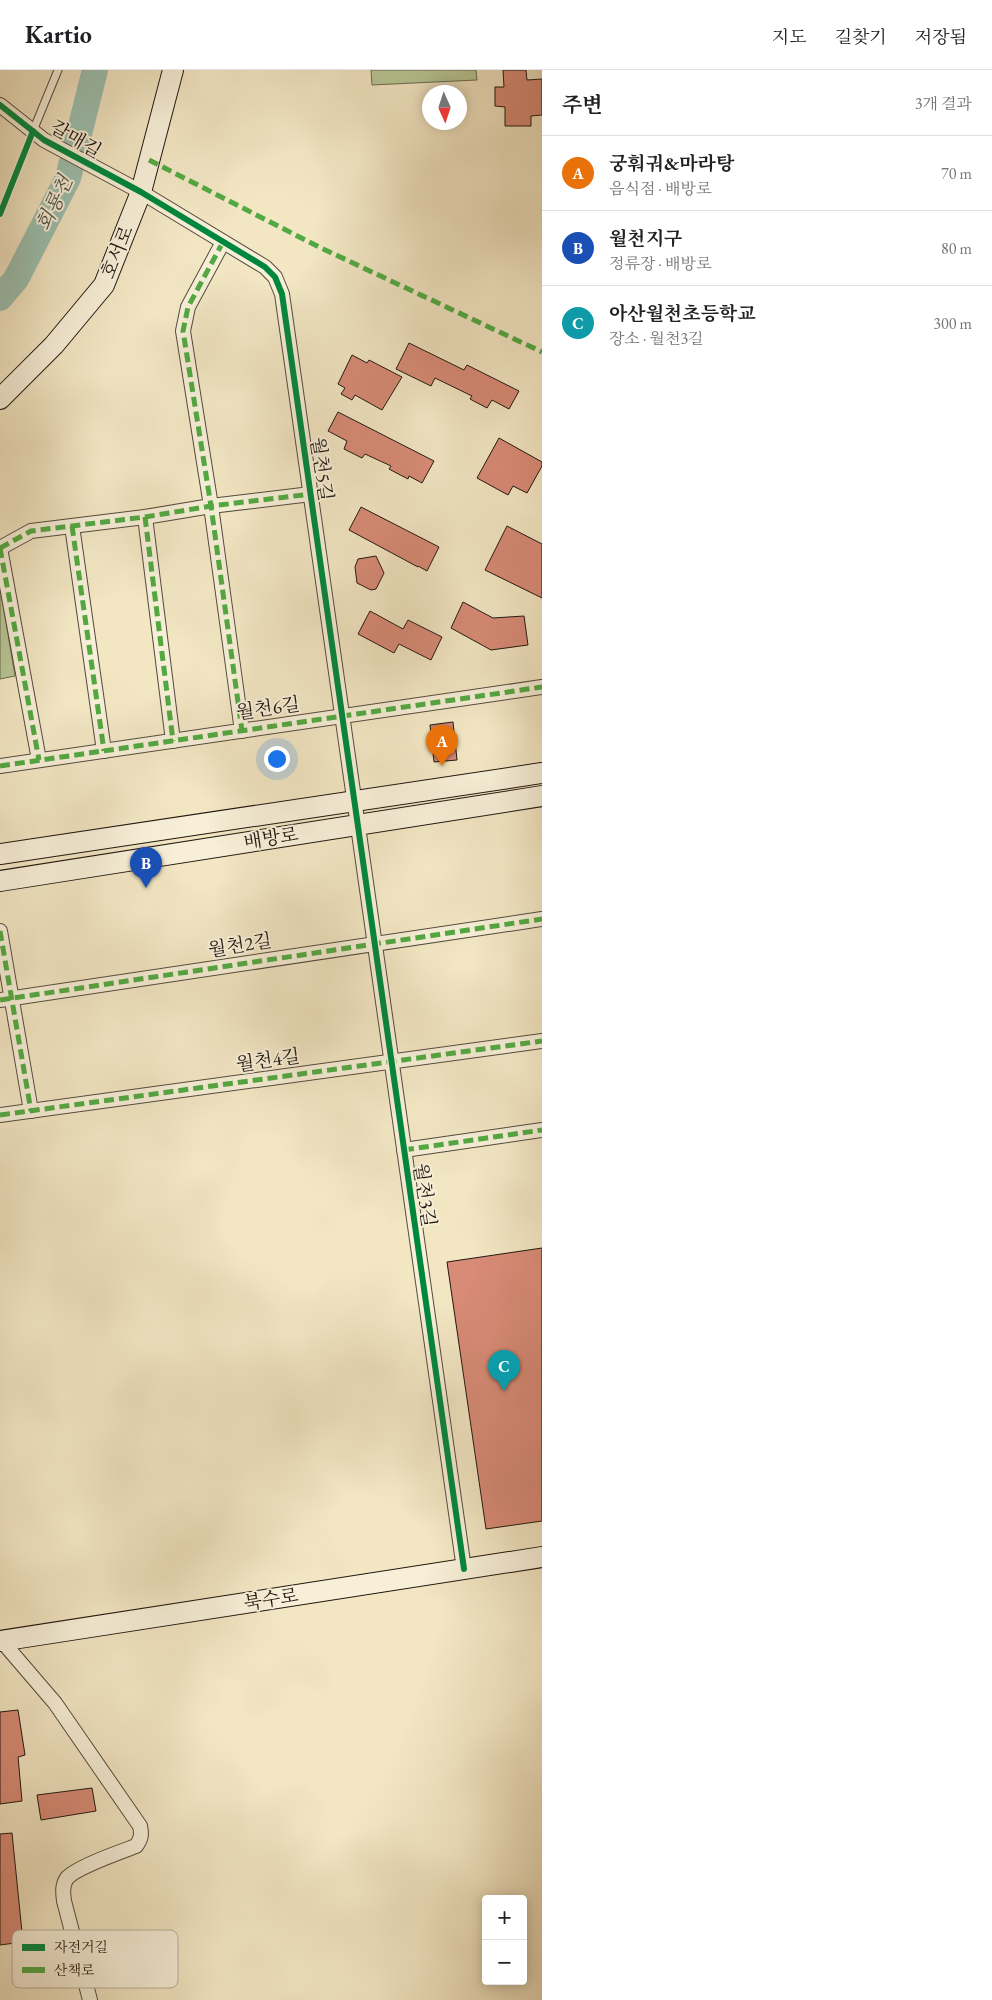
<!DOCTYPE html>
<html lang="ko">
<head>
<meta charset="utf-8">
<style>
  :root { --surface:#fff; --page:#f6f6f6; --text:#202124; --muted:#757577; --line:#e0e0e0; --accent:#db2777 }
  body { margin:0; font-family:"EB Garamond","Noto Serif KR",serif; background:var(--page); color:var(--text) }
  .controls { position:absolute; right:15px; bottom:15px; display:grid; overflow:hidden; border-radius:5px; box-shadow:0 2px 12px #0003 }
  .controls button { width:45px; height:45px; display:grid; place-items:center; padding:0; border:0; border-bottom:1px solid var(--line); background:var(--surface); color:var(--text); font:25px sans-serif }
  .compass { position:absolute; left:422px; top:15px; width:45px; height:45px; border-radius:50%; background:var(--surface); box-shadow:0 2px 12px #0003; rotate:177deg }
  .you { position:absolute; left:276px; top:688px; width:18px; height:18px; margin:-12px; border:4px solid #fff; border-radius:50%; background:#1a73e8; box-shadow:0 0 0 8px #1a73e833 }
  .badge { display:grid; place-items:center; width:32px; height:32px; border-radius:50%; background:var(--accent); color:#fff; font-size:16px; font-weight:700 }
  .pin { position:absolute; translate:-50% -41px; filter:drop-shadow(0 1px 2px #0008) }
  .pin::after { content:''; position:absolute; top:26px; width:18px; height:15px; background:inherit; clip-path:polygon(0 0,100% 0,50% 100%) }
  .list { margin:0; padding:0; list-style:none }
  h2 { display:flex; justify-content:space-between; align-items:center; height:65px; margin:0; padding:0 20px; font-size:21px }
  h2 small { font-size:16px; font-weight:400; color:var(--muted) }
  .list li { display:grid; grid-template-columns:32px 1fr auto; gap:15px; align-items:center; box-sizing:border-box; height:75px; padding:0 20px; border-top:1px solid var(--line) }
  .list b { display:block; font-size:19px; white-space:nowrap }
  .list p { margin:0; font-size:16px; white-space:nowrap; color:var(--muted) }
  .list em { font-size:16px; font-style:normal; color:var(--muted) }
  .map { position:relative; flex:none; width:542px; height:1930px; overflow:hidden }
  header { display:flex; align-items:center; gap:30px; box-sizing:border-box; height:70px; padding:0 25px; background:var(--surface); border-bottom:1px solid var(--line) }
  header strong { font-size:24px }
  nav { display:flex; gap:28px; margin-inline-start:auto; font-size:18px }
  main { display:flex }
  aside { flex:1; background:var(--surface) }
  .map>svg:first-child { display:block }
  .green { fill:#b8c695; stroke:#6c6e53 }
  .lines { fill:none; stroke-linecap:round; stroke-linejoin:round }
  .river { stroke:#9cc0b0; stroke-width:26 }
  .building { fill:#d88b77; stroke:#211711 }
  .lane-casing { stroke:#554b3e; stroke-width:9 }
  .street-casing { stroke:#554b3e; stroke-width:16 }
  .secondary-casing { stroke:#211711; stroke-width:22 }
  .lane { stroke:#f7efd8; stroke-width:7 }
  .street { stroke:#f7efd8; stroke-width:14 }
  .secondary { stroke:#f7efd8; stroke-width:20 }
  .quiet { stroke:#52a942; stroke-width:5; stroke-dasharray:10 5; stroke-linecap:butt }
  .cycleway-casing { stroke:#f7efd8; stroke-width:9 }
  .cycleway { stroke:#00873e; stroke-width:6 }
  .labels { text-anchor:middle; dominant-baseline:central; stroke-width:4; stroke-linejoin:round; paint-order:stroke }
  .street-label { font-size:19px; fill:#211711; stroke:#f7efd8 }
  .water-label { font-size:20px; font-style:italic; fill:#4c5249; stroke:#f7efd8 }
  .key { fill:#f7efd8; stroke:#b7ae9c; stroke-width:1 }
  .key-label { font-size:14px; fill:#211711 }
</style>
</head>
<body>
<header>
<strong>Kartio</strong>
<nav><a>지도</a><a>길찾기</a><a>저장됨</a></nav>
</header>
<main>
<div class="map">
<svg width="542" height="1930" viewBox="0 0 542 1930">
  <rect width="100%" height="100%" fill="#f2e6c3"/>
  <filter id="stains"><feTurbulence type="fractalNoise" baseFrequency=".004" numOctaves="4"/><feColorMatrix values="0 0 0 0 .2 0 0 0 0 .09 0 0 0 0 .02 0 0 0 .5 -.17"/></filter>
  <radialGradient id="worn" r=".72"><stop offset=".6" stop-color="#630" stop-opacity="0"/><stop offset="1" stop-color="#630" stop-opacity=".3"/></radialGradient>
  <g class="green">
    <polygon points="371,0 476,0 477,10 372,15"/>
    <polygon points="0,517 15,606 0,609"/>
  </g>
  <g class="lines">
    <polyline class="river" points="0,228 16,209 68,108 95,0"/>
  </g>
  <g class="building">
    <polygon points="503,0 526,0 527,10 542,9 542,45 531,46 531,56 505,56 505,37 495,36 495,17 504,17"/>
    <polygon points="409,273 464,300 467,295 519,321 509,339 492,330 487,338 470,329 472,326 435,308 431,316 396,299"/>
    <polygon points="352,285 367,293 369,290 402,307 382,340 355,325 352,330 341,324 345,318 338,314"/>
    <polygon points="338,342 434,391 422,413 409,406 408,409 389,399 391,396 365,384 362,388 344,379 347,371 328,361"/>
    <polygon points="499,368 542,392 542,396 527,423 513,416 508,425 477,408"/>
    <polygon points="361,437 439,477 427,501 418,496 418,497 349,460"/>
    <polygon points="507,456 542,474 542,528 485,500"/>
    <polygon points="376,486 384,503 376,519 371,520 357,513 355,497 358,489"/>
    <polygon points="463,532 493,548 524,546 528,575 491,580 451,558"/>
    <polygon points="370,541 403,559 408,550 442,567 431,590 399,574 394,583 358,564"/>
    <polygon points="453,652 457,690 434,692 430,655"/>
    <polygon points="542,1178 542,1451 486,1459 447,1192"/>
    <polygon points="18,1640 25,1685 18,1687 22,1731 0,1734 0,1642"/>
    <polygon points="92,1718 96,1741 41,1750 37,1725"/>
    <polygon points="12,1763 23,1872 0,1875 0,1764"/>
  </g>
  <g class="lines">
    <defs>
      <polyline id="lane" points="33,61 58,0"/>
      <g id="street">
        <polyline points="0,35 44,70 141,122 265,197 275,207 282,224 464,1499"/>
        <polyline points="223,172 188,237 183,261 211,436 242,661"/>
        <polyline points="145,447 173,671"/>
        <polyline points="72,456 104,681"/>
        <polyline points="0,478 31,461 145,447 211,436 311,424"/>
        <polyline points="0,478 39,690"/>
        <polyline points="0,696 542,617"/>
        <polyline points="0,861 31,1041"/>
        <polyline points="0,930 542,849"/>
        <polyline points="0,1045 542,971"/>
        <polyline points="404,1080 542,1060"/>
        <path d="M 1,1570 L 55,1633 L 140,1756 C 142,1765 141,1769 136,1776 C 120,1782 77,1797 67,1808 C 62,1815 63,1823 64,1831 L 90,1930"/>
      </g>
      <g id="secondary">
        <polyline points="0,329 54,275 104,215 141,122 173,0"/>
        <polyline points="0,784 542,703"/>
        <polyline points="0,811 542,726"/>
        <polyline points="0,1571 542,1487"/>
      </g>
    </defs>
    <use href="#lane" class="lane-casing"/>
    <use href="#street" class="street-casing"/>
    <use href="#secondary" class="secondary-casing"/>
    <use href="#lane" class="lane"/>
    <use href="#street" class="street"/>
    <use href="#secondary" class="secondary"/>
    <g class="quiet">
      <polyline points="149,90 319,177 542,282"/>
      <polyline points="223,172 188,237 183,261 211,436 242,661"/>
      <polyline points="145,447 173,671"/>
      <polyline points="72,456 104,681"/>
      <polyline points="0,478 31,461 145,447 211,436 311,424"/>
      <polyline points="0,478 39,690"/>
      <polyline points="0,696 542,617"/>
      <polyline points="0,861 31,1041"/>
      <polyline points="0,930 542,849"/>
      <polyline points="0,1045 542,971"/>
      <polyline points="404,1080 542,1060"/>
    </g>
    <defs>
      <g id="cycleway">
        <polyline points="0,35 44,70 141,122 265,197 275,207 282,224 464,1499"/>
        <polyline points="0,144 33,61"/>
      </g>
    </defs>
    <use href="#cycleway" class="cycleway-casing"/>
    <use href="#cycleway" class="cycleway"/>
  </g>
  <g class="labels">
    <g class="street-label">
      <text transform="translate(76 69) rotate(30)">갈매길</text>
      <text transform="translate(117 182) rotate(-68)">호서로</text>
      <text transform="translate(322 399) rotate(82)">월천5길</text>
      <text transform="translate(268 638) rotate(-8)">월천6길</text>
      <text transform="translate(271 768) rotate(-9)">배방로</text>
      <text transform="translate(240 875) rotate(-9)">월천2길</text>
      <text transform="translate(268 990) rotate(-8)">월천4길</text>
      <text transform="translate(425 1125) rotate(82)">월천3길</text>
      <text transform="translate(271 1529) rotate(-9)">북수로</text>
    </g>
    <g class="water-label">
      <text transform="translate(54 133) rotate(-65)">회룡천</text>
    </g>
  </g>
  <rect x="12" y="1860" width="166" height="58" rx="8" class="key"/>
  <rect x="22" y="1874" width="23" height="7" fill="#00873e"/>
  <rect x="22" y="1897" width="23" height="6" fill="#52a942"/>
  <g class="key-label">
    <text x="54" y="1882">자전거길</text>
    <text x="54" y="1905">산책로</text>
  </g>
  <rect width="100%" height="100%" filter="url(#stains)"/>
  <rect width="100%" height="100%" fill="url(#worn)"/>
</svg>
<div class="controls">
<button>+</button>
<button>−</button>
</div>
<svg class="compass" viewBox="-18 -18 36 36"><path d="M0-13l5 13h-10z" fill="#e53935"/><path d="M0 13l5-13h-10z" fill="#757577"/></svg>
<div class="you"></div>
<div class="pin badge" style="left:442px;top:696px;background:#e8710a">A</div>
<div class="pin badge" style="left:146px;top:818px;background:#1a4fb4">B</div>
<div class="pin badge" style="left:504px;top:1321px;background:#0f9aa8">C</div>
</div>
<aside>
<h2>주변<small>3개 결과</small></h2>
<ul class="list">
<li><span class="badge" style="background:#e8710a">A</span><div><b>궁훠궈&amp;마라탕</b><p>음식점 · 배방로</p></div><em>70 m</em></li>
<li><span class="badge" style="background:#1a4fb4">B</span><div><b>월천지구</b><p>정류장 · 배방로</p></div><em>80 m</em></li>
<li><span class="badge" style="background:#0f9aa8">C</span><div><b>아산월천초등학교</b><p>장소 · 월천3길</p></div><em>300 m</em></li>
</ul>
</aside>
</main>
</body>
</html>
